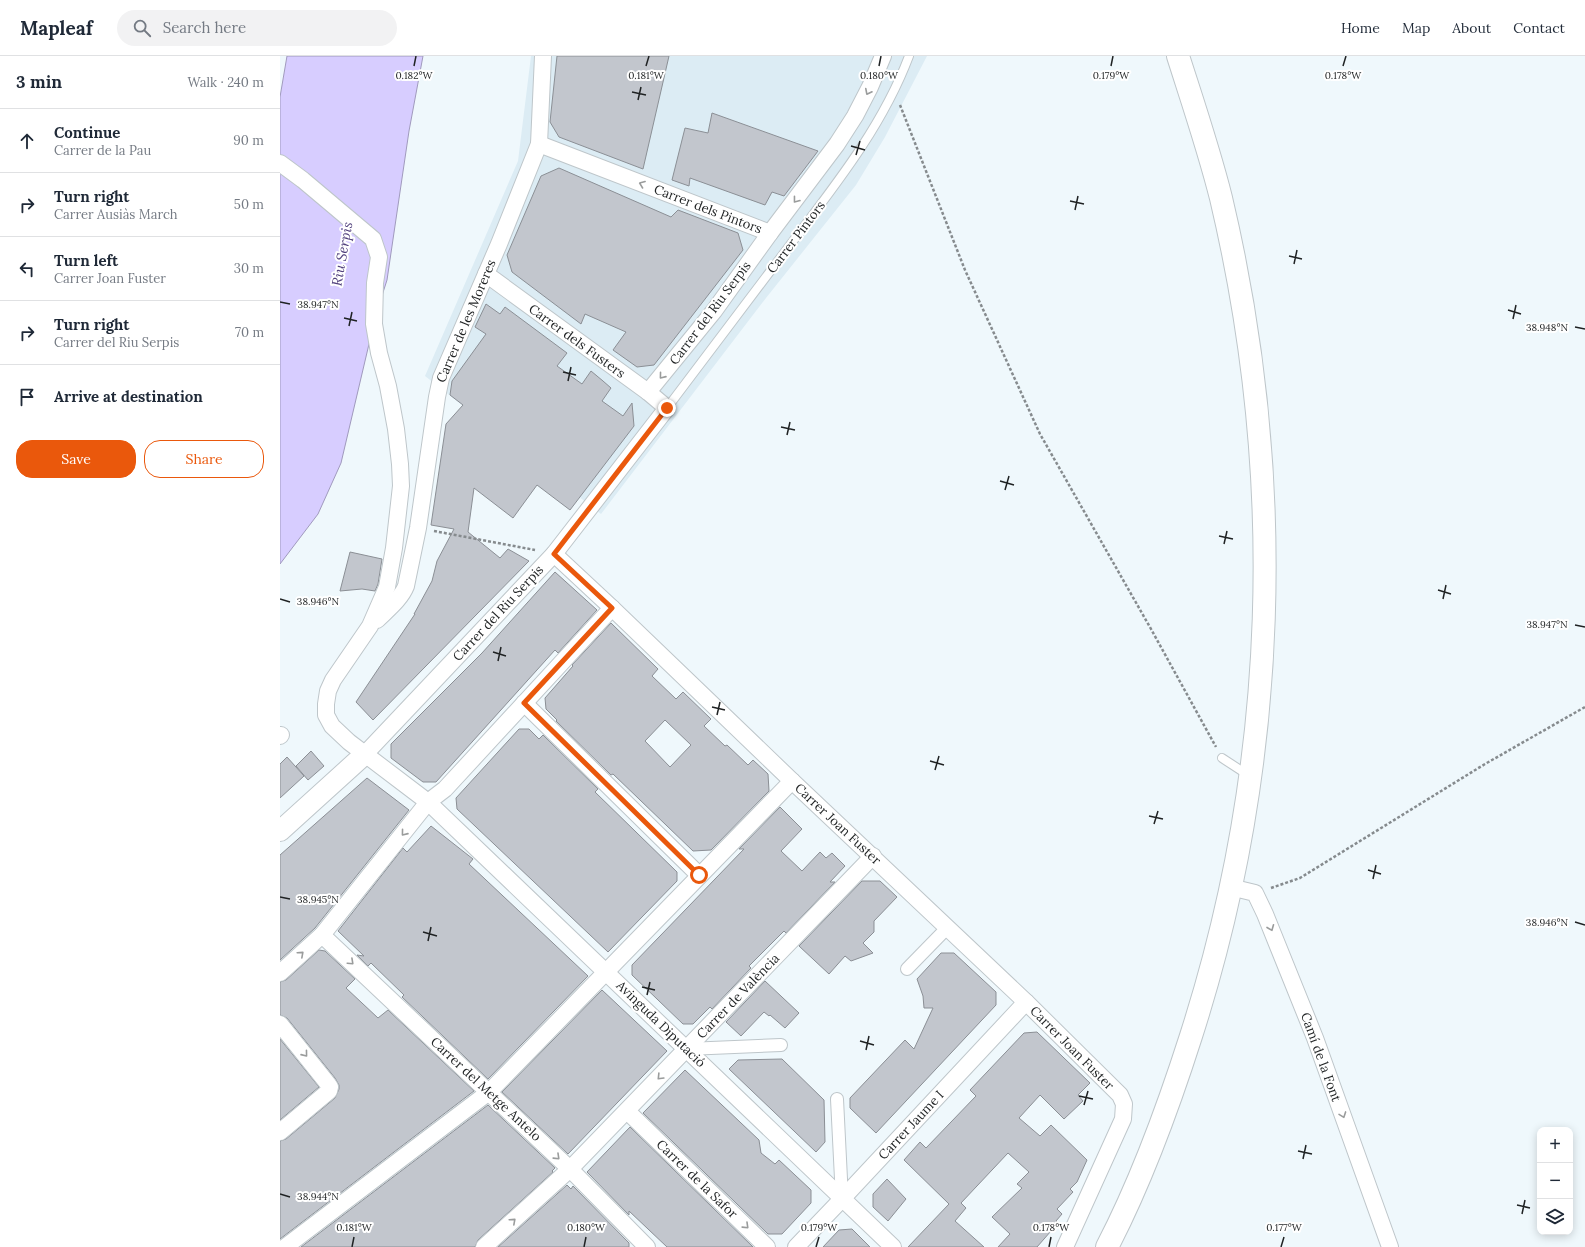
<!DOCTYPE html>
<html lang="en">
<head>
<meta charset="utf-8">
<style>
  :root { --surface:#fff; --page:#f2f2f3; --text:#1f2937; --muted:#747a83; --line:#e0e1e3; --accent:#ea580c }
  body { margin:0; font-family:Lora,serif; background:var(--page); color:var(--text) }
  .controls { position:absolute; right:12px; bottom:12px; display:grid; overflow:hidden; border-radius:8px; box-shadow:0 2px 10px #0003 }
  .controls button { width:36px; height:36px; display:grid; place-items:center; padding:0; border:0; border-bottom:1px solid var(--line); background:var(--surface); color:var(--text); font:20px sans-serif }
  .stop { position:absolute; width:12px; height:12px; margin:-9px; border:3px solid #ea580c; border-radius:50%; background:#fff }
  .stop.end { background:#ea580c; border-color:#fff; box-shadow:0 1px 4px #0008 }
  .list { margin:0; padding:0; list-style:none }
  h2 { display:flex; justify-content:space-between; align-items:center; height:52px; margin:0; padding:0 16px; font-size:17px }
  h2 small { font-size:13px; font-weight:400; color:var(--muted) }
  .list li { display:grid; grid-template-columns:26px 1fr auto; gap:12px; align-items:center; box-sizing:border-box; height:64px; padding:0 16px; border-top:1px solid var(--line) }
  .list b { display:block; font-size:15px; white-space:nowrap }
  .list p { margin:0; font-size:13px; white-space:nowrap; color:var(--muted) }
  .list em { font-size:13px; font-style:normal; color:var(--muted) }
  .actions { display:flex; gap:8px; padding:12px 16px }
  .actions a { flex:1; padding:9px 0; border:1px solid var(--accent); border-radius:16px; text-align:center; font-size:14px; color:var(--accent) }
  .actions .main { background:var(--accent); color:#fff }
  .icon { flex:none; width:22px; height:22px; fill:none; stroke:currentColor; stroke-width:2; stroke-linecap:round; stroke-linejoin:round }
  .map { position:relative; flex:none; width:1305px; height:1191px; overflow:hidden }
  header { display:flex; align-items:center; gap:24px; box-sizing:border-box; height:56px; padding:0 20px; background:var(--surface); border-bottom:1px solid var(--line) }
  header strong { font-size:19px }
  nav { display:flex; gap:22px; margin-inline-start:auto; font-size:14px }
  .search { width:280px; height:36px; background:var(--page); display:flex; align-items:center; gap:10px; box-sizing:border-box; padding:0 14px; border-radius:22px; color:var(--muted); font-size:15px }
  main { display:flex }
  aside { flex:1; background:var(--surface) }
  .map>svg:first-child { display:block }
  .built { fill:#dcecf4 }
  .water { fill:#d7cdff; stroke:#a09abd }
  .building { fill:#c2c6cd; stroke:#8b8f95; fill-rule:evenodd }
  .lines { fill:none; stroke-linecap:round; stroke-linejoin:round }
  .service-casing { stroke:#bec6ca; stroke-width:10 }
  .pedestrian-casing { stroke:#bec6ca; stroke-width:14 }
  .minor-casing { stroke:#bec6ca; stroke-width:18 }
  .tertiary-casing { stroke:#bec6ca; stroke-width:22 }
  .secondary-casing { stroke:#bec6ca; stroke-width:24 }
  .path { stroke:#868b8e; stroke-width:2.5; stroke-dasharray:3 2; stroke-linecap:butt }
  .service { stroke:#fff; stroke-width:8 }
  .pedestrian { stroke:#fff; stroke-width:12 }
  .minor { stroke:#fff; stroke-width:16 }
  .tertiary { stroke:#fff; stroke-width:20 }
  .secondary { stroke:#fff; stroke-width:22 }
  .oneway { stroke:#9a9c9c }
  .route { stroke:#ea580c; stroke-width:5 }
  .ticks { fill:none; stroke:#1f2223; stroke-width:1.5 }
  .labels { text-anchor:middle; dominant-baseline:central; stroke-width:4; stroke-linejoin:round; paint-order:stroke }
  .street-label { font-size:13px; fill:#1f2223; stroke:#fff }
  .water-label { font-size:14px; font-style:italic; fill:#51417d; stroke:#fff }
  .ticks-label { font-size:10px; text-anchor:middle; fill:#1f2223; stroke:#fff; stroke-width:4; stroke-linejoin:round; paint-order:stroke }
</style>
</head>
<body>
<header>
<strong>Mapleaf</strong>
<div class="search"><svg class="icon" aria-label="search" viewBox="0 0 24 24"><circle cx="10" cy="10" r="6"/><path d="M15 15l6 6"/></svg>Search here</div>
<nav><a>Home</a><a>Map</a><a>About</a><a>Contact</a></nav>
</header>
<main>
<aside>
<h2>3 min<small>Walk · 240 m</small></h2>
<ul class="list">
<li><svg class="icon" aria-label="ahead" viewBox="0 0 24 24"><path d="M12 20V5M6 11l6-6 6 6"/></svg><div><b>Continue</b><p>Carrer de la Pau</p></div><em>90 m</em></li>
<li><svg class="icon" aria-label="right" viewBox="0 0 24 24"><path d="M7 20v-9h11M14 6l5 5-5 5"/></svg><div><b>Turn right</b><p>Carrer Ausiàs March</p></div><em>50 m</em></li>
<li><svg class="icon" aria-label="left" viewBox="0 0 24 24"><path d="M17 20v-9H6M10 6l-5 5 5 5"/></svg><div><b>Turn left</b><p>Carrer Joan Fuster</p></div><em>30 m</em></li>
<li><svg class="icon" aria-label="right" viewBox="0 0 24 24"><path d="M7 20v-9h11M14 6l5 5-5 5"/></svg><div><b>Turn right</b><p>Carrer del Riu Serpis</p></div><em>70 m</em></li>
<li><svg class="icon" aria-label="arrive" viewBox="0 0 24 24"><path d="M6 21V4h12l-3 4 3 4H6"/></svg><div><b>Arrive at destination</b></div></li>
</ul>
<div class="actions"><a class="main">Save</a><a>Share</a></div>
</aside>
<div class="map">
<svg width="1305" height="1191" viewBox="0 0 1305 1191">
  <rect width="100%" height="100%" fill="#eff8fc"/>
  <polygon class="built" points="251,0 647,0 605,81 576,129 486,242 321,458 145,320 238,105"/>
  <polygon class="water" points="7,0 143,0 129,75 107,224 89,280 89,288 61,407 38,458 0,508 0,41"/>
  <g class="building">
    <polygon points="277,0 389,0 363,113 279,81 270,66"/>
    <polygon points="432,57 538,95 504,140 492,136 485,149 410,122 409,130 392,124 405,72 428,77"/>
    <polygon points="279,112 391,161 398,154 458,177 463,194 374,309 357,311 333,294 346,276 305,258 301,268 232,216 227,199 261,120"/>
    <polygon points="206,248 220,258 225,251 287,297 277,310 302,328 311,315 323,325 331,332 322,345 343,360 352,347 354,370 290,454 257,429 233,462 194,432 188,476 220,502 228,493 249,505 93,664 76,646 135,558 134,558 152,525 157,505 174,473 151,469 166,368 183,349 170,339 172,325 206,278 195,271"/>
    <polygon points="70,496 102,503 98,528 95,535 82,533 60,535"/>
    <polygon points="275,516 317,554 278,597 275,594 156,726 143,726 111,702 111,688 202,597"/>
    <path d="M 331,567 L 378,613 L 372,620 L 396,643 L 403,636 L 431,663 L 424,670 L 445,690 L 447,689 L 468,709 L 473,704 L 488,718 L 489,735 L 431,794 L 413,795 L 333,718 L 331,719 L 276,665 L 277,664 L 266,653 L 265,642 L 293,610 L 292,609 ZM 385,664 L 411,689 L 390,711 L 365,685 Z"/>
    <polygon points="239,673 249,673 259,683 263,679 318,733 315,736 397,816 397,825 328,896 177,753 176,742"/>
    <polygon points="31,695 44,710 28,724 16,710"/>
    <polygon points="7,701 24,720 0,742 0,708"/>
    <polygon points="87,722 129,754 35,872 0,904 0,799"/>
    <polygon points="500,751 522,773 501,795 522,815 540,796 546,802 552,797 565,810 550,826 555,826 506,877 504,875 469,910 471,912 432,953 430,951 413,968 403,968 352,919 352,909 464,793 459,793"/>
    <polygon points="151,770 193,803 189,808 308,920 208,1023 122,941 124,939 91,907 88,910 77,899 84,900 58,875 123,792 127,796"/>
    <polygon points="582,825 600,825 617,841 594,865 594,876 583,887 593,897 571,905 565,900 549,918 519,890"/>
    <polygon points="39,894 45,895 75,923 66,932 98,962 108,954 194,1035 0,1183 0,1085 6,1083 55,1042 59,1033 59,1029 55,1022 7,962 0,959 0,926 6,924"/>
    <polygon points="661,897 674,897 716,936 716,949 596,1077 570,1052 570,1042 625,984 634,993 653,952 644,952 643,940 637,923"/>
    <polygon points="485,925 519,957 505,972 490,959 489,960 484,956 461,980 446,966"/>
    <polygon points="322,934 387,995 288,1098 222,1036"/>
    <polygon points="757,976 810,1027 798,1039 803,1045 784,1063 760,1039 739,1062 760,1080 771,1069 807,1104 797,1126 790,1133 793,1136 777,1153 782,1158 776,1165 778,1167 757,1191 718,1191 730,1178 712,1161 742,1132 737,1128 749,1116 728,1097 681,1147 686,1152 675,1165 704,1191 628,1191 669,1148 624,1104 640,1086 646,1092 696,1040 690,1034 744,977"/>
    <polygon points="0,983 39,1031 0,1064"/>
    <polygon points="502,1003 544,1044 545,1086 536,1096 449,1013 458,1004"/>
    <polygon points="405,1014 479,1084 481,1097 495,1108 499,1104 531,1134 531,1147 502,1178 488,1178 363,1057"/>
    <polygon points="208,1049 275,1112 272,1115 273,1116 198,1184 195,1191 21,1191"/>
    <polygon points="350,1071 473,1191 387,1191 349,1155 349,1159 307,1116"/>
    <polygon points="607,1123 626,1143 608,1165 593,1151 593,1138"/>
    <polygon points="287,1129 291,1133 293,1130 349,1187 349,1191 218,1191"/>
    <polygon points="572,1173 590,1191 543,1191 559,1174"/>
  </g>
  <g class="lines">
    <defs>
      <g id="service">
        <path d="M 387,352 C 429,296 471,241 513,185 C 557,127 603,69 629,0"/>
        <polyline points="942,702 968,719"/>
      </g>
      <g id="pedestrian">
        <polyline points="627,913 668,871"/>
        <polyline points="407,993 501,989"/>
        <polyline points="557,1043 562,1143"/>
      </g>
      <g id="minor">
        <polyline points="259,88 490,177"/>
        <polyline points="0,107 23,124 93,183 99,201 95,227 94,268 99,297 108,330 116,373 120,408 121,430 114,492 107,531 90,570 53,624 48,635 46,648 46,659 52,670 69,686 148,746 613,1191"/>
        <polyline points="368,336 434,255 490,177 557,88 575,60 590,31 603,0"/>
        <polyline points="274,498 332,552 512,725 746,946 840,1039 844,1048 843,1063 785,1191"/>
        <path d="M 97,564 C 107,554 121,543 126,530 L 138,472 L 157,341 L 161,322 L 219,188 L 259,88 L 263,0"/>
        <polyline points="244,647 419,819"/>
        <polyline points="0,680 1,679"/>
        <polyline points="85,698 274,498 387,352 368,336 206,218"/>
        <polyline points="950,831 975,837 985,858 1035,982 1110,1191"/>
        <polyline points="42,879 290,1113 367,1191"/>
        <polyline points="0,917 42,879 148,746 165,733 332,552"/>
        <polyline points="0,968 48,1028 50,1031 49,1035 0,1076"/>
        <polyline points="347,1055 487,1191"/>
        <polyline points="5,1191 209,1036 512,725"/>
        <polyline points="204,1191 290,1113 593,800"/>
        <polyline points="516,1191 562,1143 746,946"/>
      </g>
      <polyline id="tertiary" points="0,775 85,698"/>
      <path id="secondary" d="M 827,1191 C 862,1124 888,1052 911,980 C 999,706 1007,421 941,142 C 929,94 913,47 898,0"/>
    </defs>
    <use href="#service" class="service-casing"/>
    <use href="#pedestrian" class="pedestrian-casing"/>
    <use href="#minor" class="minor-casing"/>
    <use href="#tertiary" class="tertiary-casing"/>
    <use href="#secondary" class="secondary-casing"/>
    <g class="path">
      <polyline points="620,49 685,214 760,378 871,573 936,691"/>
      <polyline points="154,475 255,494"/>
      <polyline points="991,832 1020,822 1205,708 1305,651"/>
    </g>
    <use href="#service" class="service"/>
    <use href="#pedestrian" class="pedestrian"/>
    <use href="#minor" class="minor"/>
    <use href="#tertiary" class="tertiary"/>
    <use href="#secondary" class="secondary"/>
  </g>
  <defs><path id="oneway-chevron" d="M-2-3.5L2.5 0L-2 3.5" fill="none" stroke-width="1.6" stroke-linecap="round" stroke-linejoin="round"/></defs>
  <g class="oneway">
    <use href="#oneway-chevron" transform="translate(588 36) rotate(117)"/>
    <use href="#oneway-chevron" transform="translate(362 128) rotate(-159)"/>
    <use href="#oneway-chevron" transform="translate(516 144) rotate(128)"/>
    <use href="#oneway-chevron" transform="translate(382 320) rotate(129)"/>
    <use href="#oneway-chevron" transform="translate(124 777) rotate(129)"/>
    <use href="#oneway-chevron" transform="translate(991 872) rotate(68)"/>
    <use href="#oneway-chevron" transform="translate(21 898) rotate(-42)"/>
    <use href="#oneway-chevron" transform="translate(71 906) rotate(43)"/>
    <use href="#oneway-chevron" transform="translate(25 998) rotate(51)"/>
    <use href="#oneway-chevron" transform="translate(380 1021) rotate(134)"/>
    <use href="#oneway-chevron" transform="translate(1063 1059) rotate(70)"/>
    <use href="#oneway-chevron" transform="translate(277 1101) rotate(44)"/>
    <use href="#oneway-chevron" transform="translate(233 1165) rotate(-42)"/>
    <use href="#oneway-chevron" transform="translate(466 1170) rotate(44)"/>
  </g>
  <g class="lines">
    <polyline class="route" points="387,352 274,498 332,552 244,647 419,819"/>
  </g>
  <path class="ticks" d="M 134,10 L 136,0M 366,10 L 369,0M 599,10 L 601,0M 831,10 L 833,0M 1063,10 L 1066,0M 352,36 L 366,39M 358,44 L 361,31M 571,90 L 585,94M 576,99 L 580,85M 790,145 L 804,148M 795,154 L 798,140M 1009,200 L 1022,203M 1014,208 L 1017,194M 0,246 L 10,248M 1228,254 L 1241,258M 64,262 L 77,265M 1233,263 L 1236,249M 69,270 L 72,256M 1295,271 L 1305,273M 283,316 L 296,319M 288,325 L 291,311M 501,371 L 515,374M 507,379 L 510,366M 720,425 L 734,429M 725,434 L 729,420M 939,480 L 953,483M 944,488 L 947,475M 1158,534 L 1171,538M 0,543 L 10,546M 1163,543 L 1166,529M 1295,569 L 1305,571M 213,596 L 226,600M 218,605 L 221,591M 432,651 L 445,654M 437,659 L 440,646M 650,705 L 664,709M 655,714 L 659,700M 869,760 L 883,763M 874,768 L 878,755M 1088,814 L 1101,818M 1093,823 L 1096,809M 0,841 L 10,843M 1295,866 L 1305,869M 143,876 L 157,880M 148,885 L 151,871M 362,931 L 375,934M 367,939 L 370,926M 580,985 L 594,989M 586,994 L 589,980M 799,1040 L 813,1043M 804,1049 L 808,1035M 1018,1095 L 1032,1098M 1023,1103 L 1026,1089M 0,1138 L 10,1141M 1237,1149 L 1250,1152M 1242,1158 L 1245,1144M 72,1191 L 74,1181M 304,1191 L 306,1181M 536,1191 L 539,1181M 769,1191 L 771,1181M 1001,1191 L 1004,1181"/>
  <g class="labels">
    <g class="street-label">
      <text transform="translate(428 153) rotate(21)">Carrer dels Pintors</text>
      <text transform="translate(516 181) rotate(-53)">Carrer Pintors</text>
      <text transform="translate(430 257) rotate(-53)">Carrer del Riu Serpis</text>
      <text transform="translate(186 265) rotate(-67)">Carrer de les Moreres</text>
      <text transform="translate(297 285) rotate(36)">Carrer dels Fusters</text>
      <text transform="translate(218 557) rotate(-47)">Carrer del Riu Serpis</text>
      <text transform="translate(558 768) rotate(43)">Carrer Joan Fuster</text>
      <text transform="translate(458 940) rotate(-46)">Carrer de València</text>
      <text transform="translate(381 968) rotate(44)">Avinguda Diputació</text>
      <text transform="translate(792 992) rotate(45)">Carrer Joan Fuster</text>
      <text transform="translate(1041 1001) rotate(70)">Camí de la Font</text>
      <text transform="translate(206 1033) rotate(43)">Carrer del Metge Antelo</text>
      <text transform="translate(631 1069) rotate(-47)">Carrer Jaume I</text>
      <text transform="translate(417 1123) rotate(44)">Carrer de la Safor</text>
    </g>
    <g class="water-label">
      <text transform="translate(62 198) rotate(-80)">Riu Serpis</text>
    </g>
  </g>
  <g class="ticks-label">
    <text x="366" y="23">0.181°W</text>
    <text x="599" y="23">0.180°W</text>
    <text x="831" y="23">0.179°W</text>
    <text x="1063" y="23">0.178°W</text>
    <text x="134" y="23">0.182°W</text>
    <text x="38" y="252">38.947°N</text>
    <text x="1267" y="275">38.948°N</text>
    <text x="38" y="549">38.946°N</text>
    <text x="1267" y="572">38.947°N</text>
    <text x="38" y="847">38.945°N</text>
    <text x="1267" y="870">38.946°N</text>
    <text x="38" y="1144">38.944°N</text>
    <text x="74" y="1175">0.181°W</text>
    <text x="306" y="1175">0.180°W</text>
    <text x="539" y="1175">0.179°W</text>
    <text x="771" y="1175">0.178°W</text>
    <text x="1004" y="1175">0.177°W</text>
  </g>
</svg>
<div class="controls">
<button>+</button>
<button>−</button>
<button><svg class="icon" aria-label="layers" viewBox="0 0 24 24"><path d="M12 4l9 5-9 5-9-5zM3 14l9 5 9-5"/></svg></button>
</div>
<div class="stop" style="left:419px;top:819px"></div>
<div class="stop end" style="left:387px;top:352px"></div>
</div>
</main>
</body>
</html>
